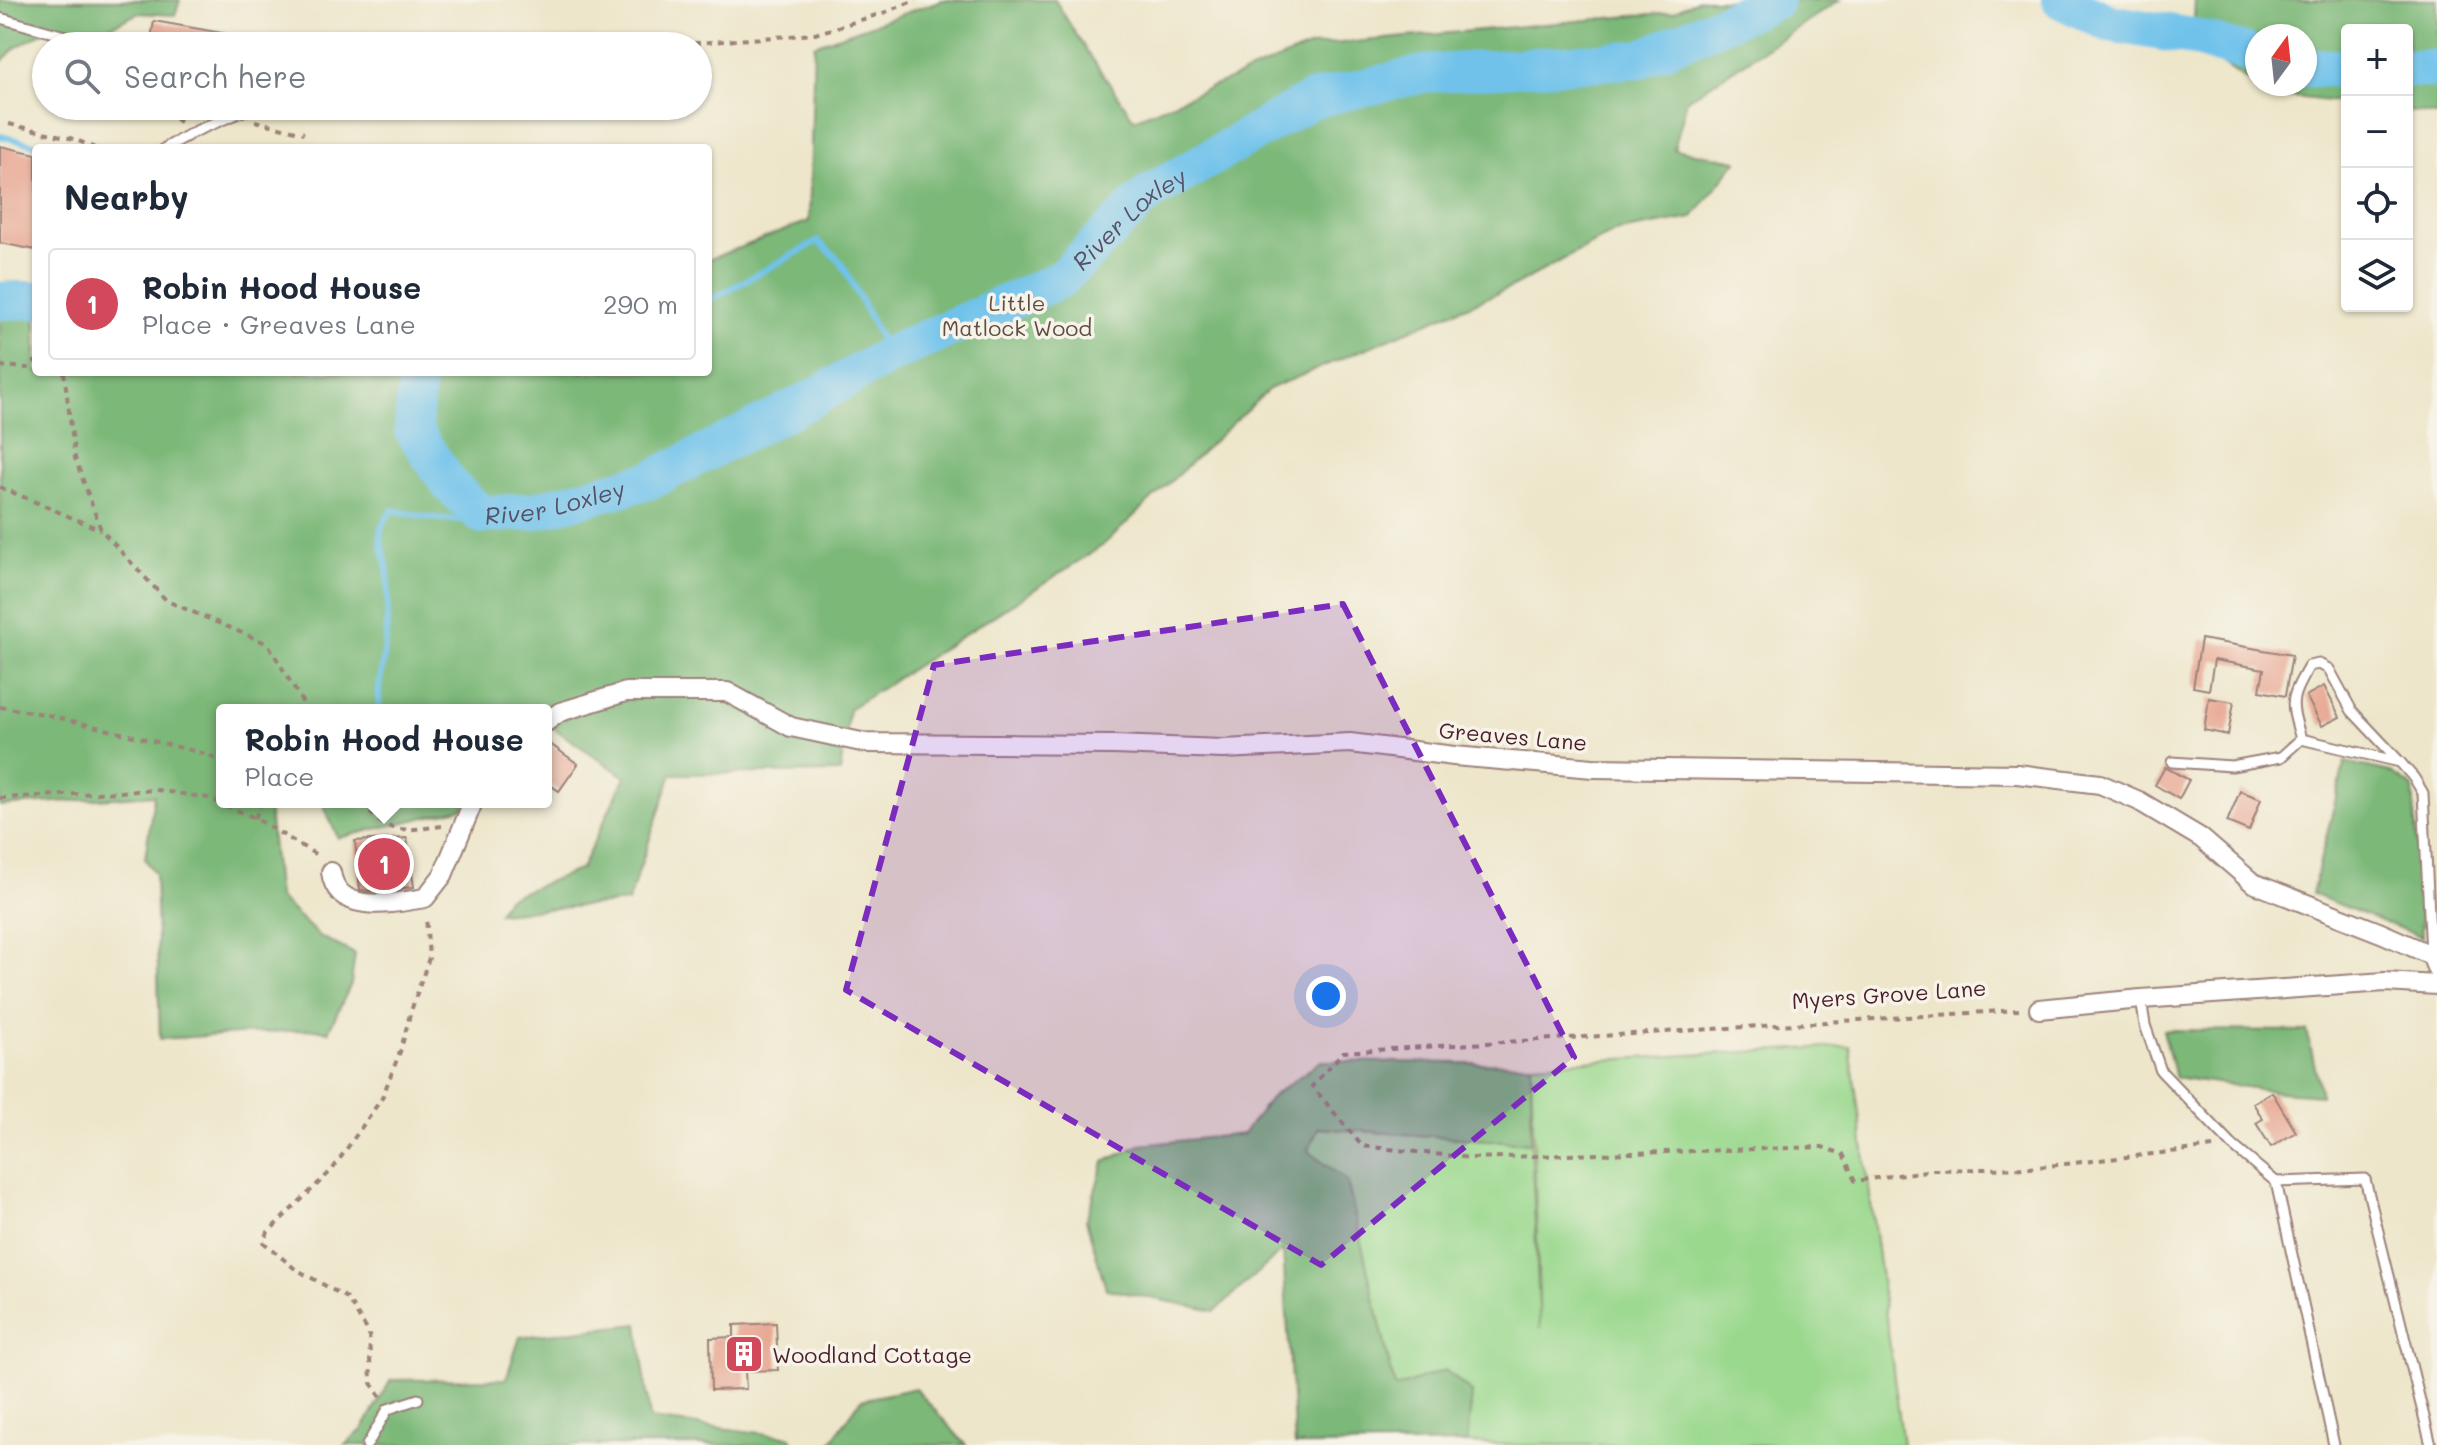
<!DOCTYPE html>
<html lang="en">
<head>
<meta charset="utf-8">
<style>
  :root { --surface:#fff; --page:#f6f6f7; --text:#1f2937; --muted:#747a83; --line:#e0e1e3; --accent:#d1495b }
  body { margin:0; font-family:Mali,sans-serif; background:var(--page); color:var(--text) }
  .controls { position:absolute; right:24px; top:24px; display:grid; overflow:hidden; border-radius:8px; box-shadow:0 2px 6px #0004 }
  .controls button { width:72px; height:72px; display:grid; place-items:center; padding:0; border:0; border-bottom:2px solid var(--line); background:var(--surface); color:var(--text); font:40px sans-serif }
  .compass { position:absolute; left:2245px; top:24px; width:72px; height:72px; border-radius:50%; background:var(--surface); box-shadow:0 2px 6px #0004; rotate:15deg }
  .you { position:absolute; left:1326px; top:996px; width:28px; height:28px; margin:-20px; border:6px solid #fff; border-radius:50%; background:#1a73e8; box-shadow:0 0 0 12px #1a73e833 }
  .badge { display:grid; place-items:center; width:52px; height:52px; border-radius:50%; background:var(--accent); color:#fff; font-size:26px; font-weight:700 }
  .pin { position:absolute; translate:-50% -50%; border:4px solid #fff; box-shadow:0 2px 8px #0006 }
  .popup { position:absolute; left:216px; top:704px; width:336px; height:104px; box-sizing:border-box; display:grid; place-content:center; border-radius:8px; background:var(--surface); filter:drop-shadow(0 2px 6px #0005); font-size:26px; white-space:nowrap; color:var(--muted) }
  .popup b { font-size:30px; color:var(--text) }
  .popup::after { content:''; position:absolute; left:50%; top:100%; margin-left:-16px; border:16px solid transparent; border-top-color:var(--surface) }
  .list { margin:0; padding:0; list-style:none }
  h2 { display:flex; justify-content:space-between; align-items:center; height:104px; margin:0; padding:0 32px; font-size:34px }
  h2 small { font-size:26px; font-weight:400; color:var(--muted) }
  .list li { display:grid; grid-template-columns:52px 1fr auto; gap:24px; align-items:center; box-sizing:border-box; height:112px; margin:0 16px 16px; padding:0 16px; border:2px solid var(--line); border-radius:8px }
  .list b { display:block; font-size:30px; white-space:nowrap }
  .list p { margin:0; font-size:26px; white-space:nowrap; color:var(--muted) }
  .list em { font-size:26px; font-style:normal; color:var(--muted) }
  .icon { flex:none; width:44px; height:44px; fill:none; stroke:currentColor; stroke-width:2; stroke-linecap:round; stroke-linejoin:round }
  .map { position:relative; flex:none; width:2437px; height:1445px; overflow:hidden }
  .search { position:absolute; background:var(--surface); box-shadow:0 2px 6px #0004; left:32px; top:32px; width:680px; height:88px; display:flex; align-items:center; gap:20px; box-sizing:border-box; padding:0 28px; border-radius:44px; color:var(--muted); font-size:30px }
  .panel { position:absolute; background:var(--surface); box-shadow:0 2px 6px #0004; left:32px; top:144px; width:680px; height:232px; border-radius:8px }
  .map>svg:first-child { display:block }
  .green { fill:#9ad88d; stroke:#727c5c; stroke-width:2 }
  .forest { fill:#7bb878; stroke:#626c52; stroke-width:2; fill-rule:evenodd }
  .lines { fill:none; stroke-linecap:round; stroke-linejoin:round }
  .stream { stroke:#6fc2eb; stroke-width:6 }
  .river { stroke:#6fc2eb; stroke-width:38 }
  .building { fill:#e69d87 }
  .lane-casing { stroke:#9c827a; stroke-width:13 }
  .street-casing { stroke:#9c827a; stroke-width:22 }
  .path { stroke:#9c827a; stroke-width:4; stroke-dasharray:6 6; stroke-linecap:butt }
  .lane { stroke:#fff; stroke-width:9 }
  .street { stroke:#fff; stroke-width:18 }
  .marked { fill:#7b2cbf; fill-opacity:0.2; stroke:#7b2cbf; stroke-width:6; stroke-dasharray:16 10; stroke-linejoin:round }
  .labels { text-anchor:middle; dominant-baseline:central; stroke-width:7; stroke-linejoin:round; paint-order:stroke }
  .park-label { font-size:22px; fill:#5e4d44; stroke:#f7f3e8 }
  .street-label { font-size:22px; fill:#4a1f2b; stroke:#f7f3e8 }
  .poi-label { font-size:22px; fill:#4a1f2b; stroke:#f7f3e8; text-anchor:start }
  .water-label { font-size:24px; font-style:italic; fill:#555065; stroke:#f7f3e8 }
</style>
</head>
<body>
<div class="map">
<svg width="2437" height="1445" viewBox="0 0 2437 1445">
  <rect width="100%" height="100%" fill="#f7f3e8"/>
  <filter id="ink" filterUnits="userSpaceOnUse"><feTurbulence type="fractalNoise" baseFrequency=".0125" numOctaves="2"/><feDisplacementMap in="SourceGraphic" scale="16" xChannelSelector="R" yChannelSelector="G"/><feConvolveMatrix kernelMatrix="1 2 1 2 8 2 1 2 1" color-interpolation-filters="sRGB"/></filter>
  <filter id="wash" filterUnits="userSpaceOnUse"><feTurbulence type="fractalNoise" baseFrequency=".006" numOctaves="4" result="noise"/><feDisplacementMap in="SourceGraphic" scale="32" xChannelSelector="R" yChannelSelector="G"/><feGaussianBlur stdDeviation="1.8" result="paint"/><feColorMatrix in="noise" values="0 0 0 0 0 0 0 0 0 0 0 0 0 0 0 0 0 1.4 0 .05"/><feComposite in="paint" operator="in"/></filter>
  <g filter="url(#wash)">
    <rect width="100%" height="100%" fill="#ede6ca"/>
    <polygon class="green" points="1850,1046 1903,1445 1521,1445 1467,1443 1472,1393 1395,1389 1347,1182 1308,1152 1318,1128 1531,1143 1540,1329 1531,1064"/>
    <g class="forest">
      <polygon points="0,0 180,0 175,15 139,13 93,34 58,24 15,48 0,63"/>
      <polygon points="942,0 1055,0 1080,41 1134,119 1311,46 1673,12 1697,0 1840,0 1687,100 1674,149 1737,161 1692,218 1614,232 1512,287 1269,389 1102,546 849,709 840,772 672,774 628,902 498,913 507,898 581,869 625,777 546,723 546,710 222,710 222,802 268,802 278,897 319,936 355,954 351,984 328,1032 317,1029 160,1039 155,874 145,859 154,795 0,806 0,283 36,282 36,372 708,372 708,260 809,221 814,45"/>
      <path d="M 2195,0 L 2437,0 L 2437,115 L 2407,111 L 2407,30 L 2347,30 L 2347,103 L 2267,94 L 2193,44 ZM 2305,36 L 2305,84 L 2257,84 L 2257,36 Z"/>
      <polygon points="2345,762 2390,772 2413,788 2422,937 2312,894"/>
      <polygon points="322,802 466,802 464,808 338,838"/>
      <polygon points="2163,1030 2307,1031 2321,1095 2280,1092 2175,1077"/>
      <polygon points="1321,1061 1531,1064 1531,1143 1318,1128 1308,1151 1347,1181 1395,1388 1445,1370 1472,1393 1467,1443 1295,1445 1283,1250 1215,1311 1106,1289 1086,1220 1104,1162 1140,1145 1243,1134 1271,1097"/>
      <polygon points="638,1324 650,1419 791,1437 794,1445 345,1445 362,1430 391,1380 506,1379 520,1337"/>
      <polygon points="915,1388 966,1445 829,1445 861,1400"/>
    </g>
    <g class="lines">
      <g class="stream">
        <polyline points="0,136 49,148"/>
        <polyline points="708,301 818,241 841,262 889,355"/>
        <path d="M 380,710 C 376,691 382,673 384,654 C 387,634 390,586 387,567 C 382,540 372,532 393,510 C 414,515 463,526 482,515"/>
      </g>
      <g class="river">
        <polyline points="2061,0 2109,23 2193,37 2257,56"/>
        <polyline points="2305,68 2347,68"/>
        <polyline points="2407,69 2437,69"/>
        <polyline points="0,301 36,300"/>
        <path id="s1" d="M 417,372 L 413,430 L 450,485 L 482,515 L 534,511 L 651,480 L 815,397 L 889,355 L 1061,279 L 1148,194 L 1311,100 L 1423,74 L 1640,59 L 1775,0"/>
      </g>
    </g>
    <g id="blocks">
      <g class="building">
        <polygon points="154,21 245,37 244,46 150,46"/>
        <polygon points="0,146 36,154 36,250 0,243"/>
        <polygon points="2201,639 2292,655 2285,696 2260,691 2264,669 2214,660 2209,690 2193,687"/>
        <polygon points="2324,686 2340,717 2322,726 2306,696"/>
        <polygon points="2209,698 2234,702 2228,735 2204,730"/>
        <polygon points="546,741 578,764 559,791 546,782"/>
        <polygon points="2165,767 2189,780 2179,799 2155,785"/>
        <polygon points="2240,791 2261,799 2249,831 2227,822"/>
        <polygon points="407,838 414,887 369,891 360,890 355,841"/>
        <polygon points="2272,1092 2296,1132 2271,1147 2256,1123 2263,1119 2253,1103"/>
        <polygon points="776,1323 778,1370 745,1371 746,1389 711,1390 710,1338 734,1337 734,1325"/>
      </g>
    </g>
  </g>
  <g filter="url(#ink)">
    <use href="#blocks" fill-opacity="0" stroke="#9c827a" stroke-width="2"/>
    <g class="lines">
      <defs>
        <g id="lane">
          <polyline points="0,18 101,46"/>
          <polyline points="165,148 196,131 255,106"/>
          <polyline points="2301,739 2400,762 2414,778 2423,793 2431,954"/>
          <path d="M 2172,762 L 2232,766 L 2281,757 L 2301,739 C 2290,701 2289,701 2309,666 L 2319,664 L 2329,669 L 2352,711 L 2400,762"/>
          <polyline points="2141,999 2145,1025 2161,1071 2232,1145 2276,1182 2334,1445"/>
          <polyline points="2276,1182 2365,1179 2431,1445"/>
          <polyline points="367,1445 388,1409 418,1399"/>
        </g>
        <g id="street">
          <polyline points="546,722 560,712 626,692 727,692 791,727 866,743 1114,745 1223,749 1350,743 1454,756 1593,768 2017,774 2100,784 2139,801 2201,838 2253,883 2381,933 2431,955 2437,970"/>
          <path d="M 331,872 C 337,916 393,903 425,898 L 443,875 L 473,802"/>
          <polyline points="2039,1009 2141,999 2385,982 2437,985"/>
        </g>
      </defs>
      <use href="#lane" class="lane-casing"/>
      <use href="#street" class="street-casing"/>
      <g class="path">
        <polyline points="658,46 815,34 883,13 916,0"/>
        <polyline points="155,106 180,122"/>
        <polyline points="255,121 304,133"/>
        <polyline points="9,124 74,139 95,148"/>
        <polyline points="0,366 28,368 36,361"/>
        <polyline points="64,372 75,458 101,530 167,601 268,644 307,710"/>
        <polyline points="0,487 101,530"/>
        <polyline points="0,707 44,714 210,755 222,765"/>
        <polyline points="0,798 157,790 208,798 255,818 320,857"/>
        <path d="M 363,802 C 384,837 406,830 442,826"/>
        <polyline points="255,818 260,807 258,802"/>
        <polyline points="2019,1010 1343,1052 1312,1086 1362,1146 1471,1158 1822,1147 1843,1154 1855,1181 1933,1170 2030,1168 2214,1147"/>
        <polyline points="381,1397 371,1383 369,1333 347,1298 294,1268 263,1242 268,1232 332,1170 382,1098 401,1049 410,1014 429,958 426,916"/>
      </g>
      <use href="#lane" class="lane"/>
      <use href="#street" class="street"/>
    </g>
  </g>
  <path class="marked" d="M 1343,604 L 1574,1057 L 1321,1265 L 846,990 L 934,665 Z"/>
  <defs>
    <symbol id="building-square" viewBox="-11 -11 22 22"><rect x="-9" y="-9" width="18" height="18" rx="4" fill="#d1495b" stroke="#f7f3e8"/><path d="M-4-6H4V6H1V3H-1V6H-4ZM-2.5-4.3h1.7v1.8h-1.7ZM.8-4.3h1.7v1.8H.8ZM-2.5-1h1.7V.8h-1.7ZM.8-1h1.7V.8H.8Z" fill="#fff"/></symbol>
  </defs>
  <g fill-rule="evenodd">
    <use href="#building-square" x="722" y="1332" width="44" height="44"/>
  </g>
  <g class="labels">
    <g class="park-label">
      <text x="1017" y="302">Little<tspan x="1017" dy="25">Matlock Wood</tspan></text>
    </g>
    <g class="street-label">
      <text transform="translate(1513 736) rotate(5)">Greaves Lane</text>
      <text transform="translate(1889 994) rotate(-4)">Myers Grove Lane</text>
    </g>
    <g class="poi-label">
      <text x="772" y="1354">Woodland Cottage</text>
    </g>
    <g class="water-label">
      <text stroke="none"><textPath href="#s1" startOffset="890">River Loxley</textPath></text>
      <text stroke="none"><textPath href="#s1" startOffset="242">River Loxley</textPath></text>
    </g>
  </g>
</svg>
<div class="controls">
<button>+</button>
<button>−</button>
<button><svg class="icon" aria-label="locate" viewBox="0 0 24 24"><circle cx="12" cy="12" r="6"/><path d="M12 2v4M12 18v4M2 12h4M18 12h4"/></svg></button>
<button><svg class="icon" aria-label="layers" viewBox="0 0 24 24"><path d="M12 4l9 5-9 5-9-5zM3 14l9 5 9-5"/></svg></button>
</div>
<svg class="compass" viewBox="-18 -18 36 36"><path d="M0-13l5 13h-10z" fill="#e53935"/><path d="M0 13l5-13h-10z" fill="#747a83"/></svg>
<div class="you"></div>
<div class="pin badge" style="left:384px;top:864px">1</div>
<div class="popup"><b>Robin Hood House</b>Place</div>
<div class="search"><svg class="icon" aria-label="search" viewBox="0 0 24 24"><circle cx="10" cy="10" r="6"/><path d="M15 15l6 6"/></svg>Search here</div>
<section class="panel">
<h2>Nearby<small></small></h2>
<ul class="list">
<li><span class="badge">1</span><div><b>Robin Hood House</b><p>Place · Greaves Lane</p></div><em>290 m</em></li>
</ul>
</section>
</div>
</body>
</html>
